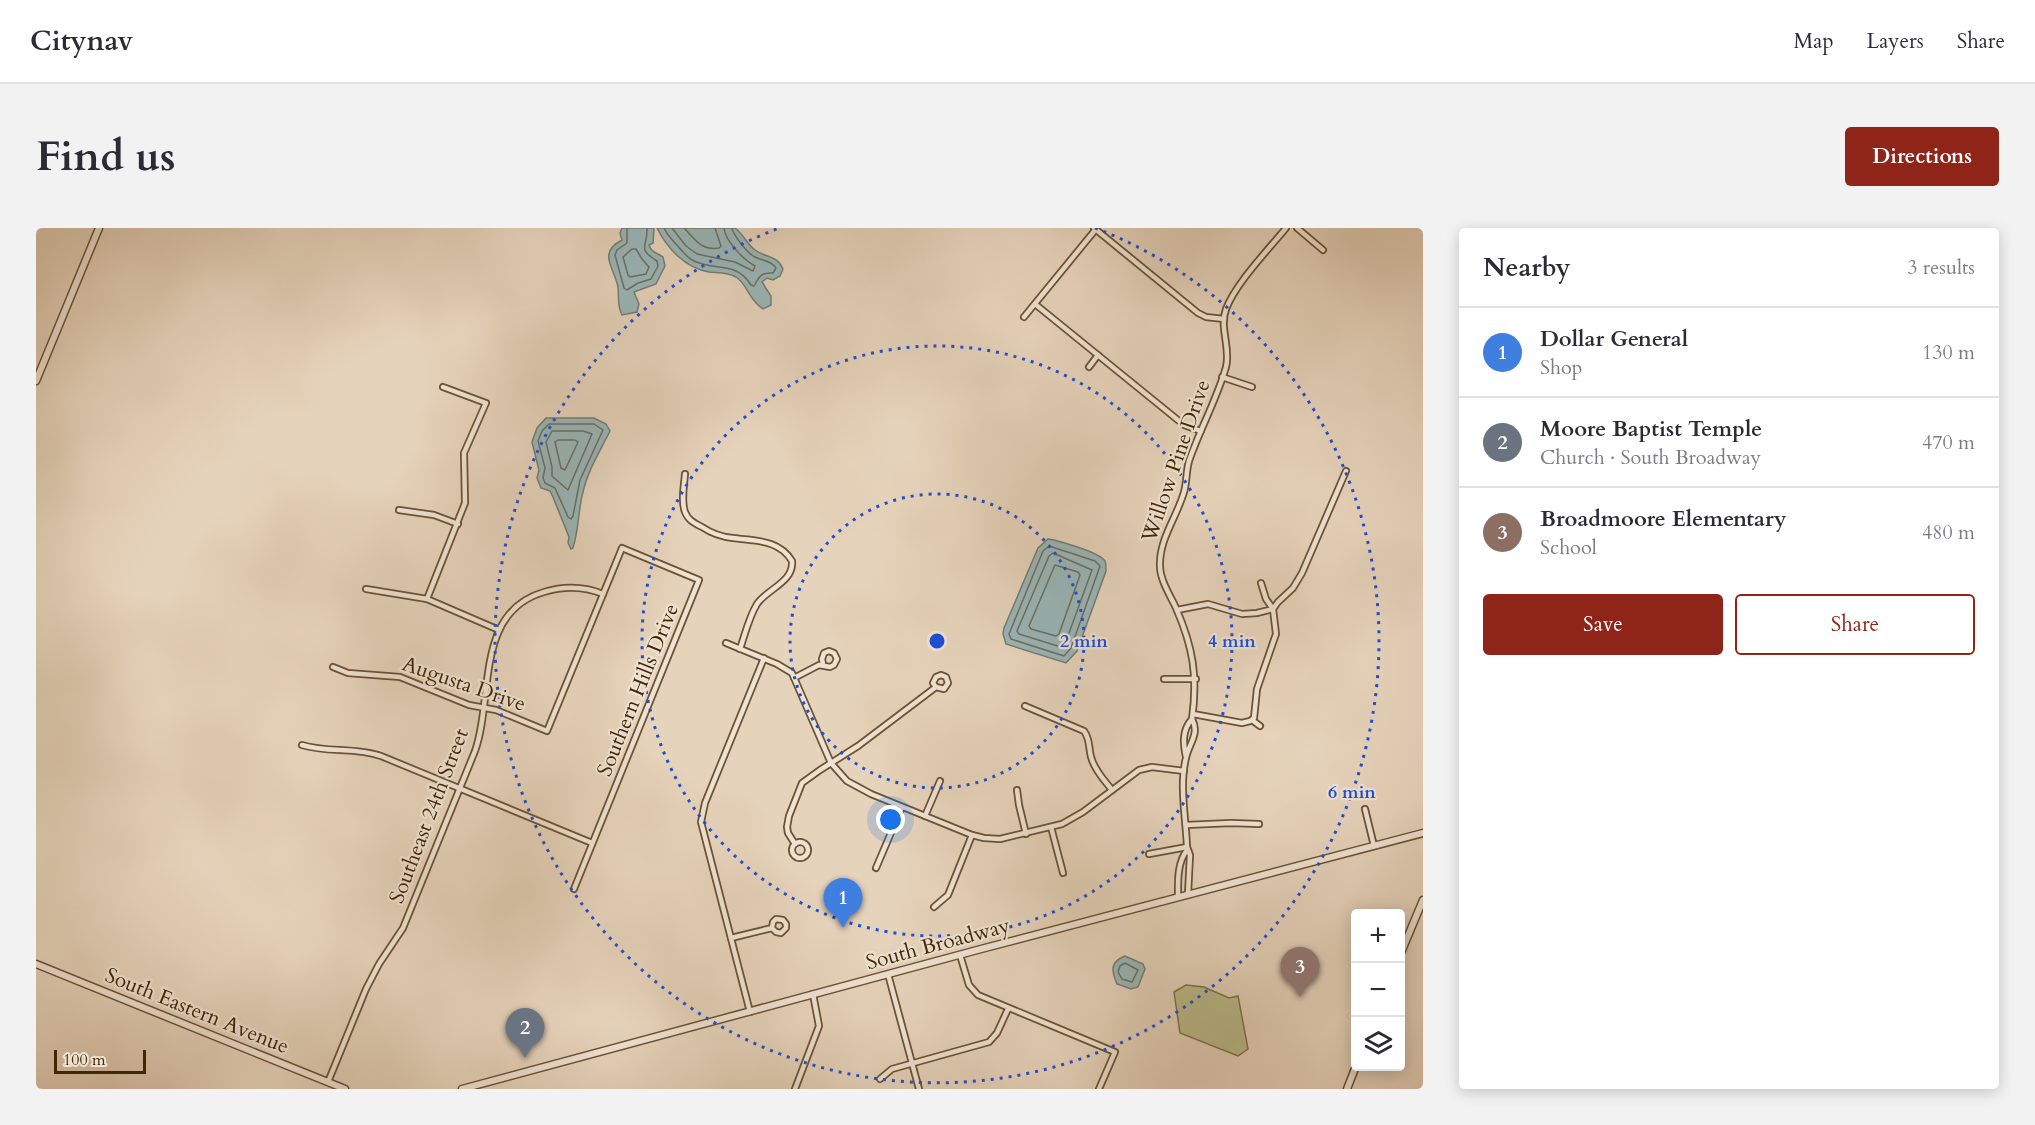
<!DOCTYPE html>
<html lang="en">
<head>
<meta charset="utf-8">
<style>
  :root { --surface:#fff; --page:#f2f2f3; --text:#2b2b33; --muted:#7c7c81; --line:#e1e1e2; --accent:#8f2418 }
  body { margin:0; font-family:Cardo,serif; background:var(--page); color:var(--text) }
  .controls { position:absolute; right:18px; bottom:18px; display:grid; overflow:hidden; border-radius:6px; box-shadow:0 3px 15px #0003 }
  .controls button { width:54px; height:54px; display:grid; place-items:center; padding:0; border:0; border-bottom:2px solid var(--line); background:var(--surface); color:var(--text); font:30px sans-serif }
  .scale { position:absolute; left:18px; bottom:15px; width:92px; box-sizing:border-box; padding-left:6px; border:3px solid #402805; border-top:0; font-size:16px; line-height:21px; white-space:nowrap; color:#402805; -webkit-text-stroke:4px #efe2d3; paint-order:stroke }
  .you { position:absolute; left:855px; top:592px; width:21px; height:21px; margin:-15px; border:4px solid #fff; border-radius:50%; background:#1a73e8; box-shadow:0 0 0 9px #1a73e833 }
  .badge { display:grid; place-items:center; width:39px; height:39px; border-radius:50%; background:var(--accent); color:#fff; font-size:20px; font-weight:700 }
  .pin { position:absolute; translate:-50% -50px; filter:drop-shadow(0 2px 3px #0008) }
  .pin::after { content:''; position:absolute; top:32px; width:21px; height:18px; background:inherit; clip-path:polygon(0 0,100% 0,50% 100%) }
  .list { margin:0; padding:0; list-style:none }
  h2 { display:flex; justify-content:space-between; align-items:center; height:78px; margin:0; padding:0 24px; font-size:26px }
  h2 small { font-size:20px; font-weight:400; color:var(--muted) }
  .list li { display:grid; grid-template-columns:39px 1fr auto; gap:18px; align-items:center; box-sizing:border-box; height:90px; padding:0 24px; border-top:2px solid var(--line) }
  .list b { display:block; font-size:22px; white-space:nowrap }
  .list p { margin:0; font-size:20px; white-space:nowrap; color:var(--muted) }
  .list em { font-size:20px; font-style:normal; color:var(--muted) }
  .actions { display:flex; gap:12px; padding:18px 24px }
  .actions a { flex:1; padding:14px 0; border:2px solid var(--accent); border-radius:6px; text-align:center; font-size:21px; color:var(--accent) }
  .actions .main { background:var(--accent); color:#fff }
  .icon { flex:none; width:33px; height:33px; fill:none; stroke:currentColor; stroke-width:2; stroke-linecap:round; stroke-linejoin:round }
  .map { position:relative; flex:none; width:1387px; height:861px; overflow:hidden; border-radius:6px }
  header { display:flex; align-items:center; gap:36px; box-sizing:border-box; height:84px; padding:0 30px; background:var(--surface); border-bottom:2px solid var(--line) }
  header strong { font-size:28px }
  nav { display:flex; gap:33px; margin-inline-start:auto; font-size:21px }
  .intro { display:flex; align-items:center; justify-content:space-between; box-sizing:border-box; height:144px; padding:0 36px }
  h1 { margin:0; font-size:42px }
  .button { padding:15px 27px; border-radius:6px; background:var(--accent); color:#fff; font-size:21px; font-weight:700 }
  main { display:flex; gap:36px; padding:0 36px }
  aside { flex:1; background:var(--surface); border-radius:6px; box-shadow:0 3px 15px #0003 }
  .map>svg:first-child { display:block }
  .green { fill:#bbbb8c; stroke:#7e7248; stroke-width:1.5 }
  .water { fill:#99b6b9; stroke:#757d71; stroke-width:1.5 }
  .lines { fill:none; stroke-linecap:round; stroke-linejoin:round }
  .shore { stroke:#6c6f5f; stroke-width:1.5 }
  .minor-casing { stroke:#6a5332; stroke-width:8 }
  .tertiary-casing { stroke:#6a5332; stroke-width:9 }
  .minor { stroke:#efe2d3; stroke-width:4.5 }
  .tertiary { stroke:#efe2d3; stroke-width:6 }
  .ring { fill:none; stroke:#1d4ed8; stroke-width:3; stroke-dasharray:3 6 }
  .labels { text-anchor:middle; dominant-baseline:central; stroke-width:4.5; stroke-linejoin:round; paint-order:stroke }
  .street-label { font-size:21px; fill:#402805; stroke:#efe2d3 }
  .centre { fill:#1d4ed8; stroke:#efe2d3; stroke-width:3 }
  .ring-label { font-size:18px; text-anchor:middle; font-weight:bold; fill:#1d4ed8; stroke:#efe2d3; stroke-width:4.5; stroke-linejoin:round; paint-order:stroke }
</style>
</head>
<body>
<header>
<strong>Citynav</strong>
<nav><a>Map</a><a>Layers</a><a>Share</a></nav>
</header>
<div class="intro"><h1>Find us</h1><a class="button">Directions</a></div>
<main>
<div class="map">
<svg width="1387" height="861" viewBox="0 0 1387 861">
  <rect width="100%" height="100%" fill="#e6d3bb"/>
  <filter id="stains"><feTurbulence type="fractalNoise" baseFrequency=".00333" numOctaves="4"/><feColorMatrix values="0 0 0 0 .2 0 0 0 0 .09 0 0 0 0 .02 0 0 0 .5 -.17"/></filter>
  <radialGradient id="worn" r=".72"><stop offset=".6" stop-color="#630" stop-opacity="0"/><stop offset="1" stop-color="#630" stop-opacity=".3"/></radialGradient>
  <polygon class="green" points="1150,757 1168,759 1193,770 1202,768 1212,821 1202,828 1144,805 1138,764"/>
  <g class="water">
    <path d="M 586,0 L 618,0 L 617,15 L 613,17 C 615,24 621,25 627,29 L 629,38 L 620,56 L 598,64 L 603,76 L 601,84 L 586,87 C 581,77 583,70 582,59 C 578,39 561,25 586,12 L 584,5 Z"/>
    <path d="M 621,0 L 699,0 C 707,6 711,16 719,22 C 730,30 741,27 747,41 L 744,48 L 737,52 L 731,50 L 726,54 L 735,68 L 735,77 L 727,81 C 712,71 712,57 700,49 C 691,44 682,45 673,44 C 649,40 631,20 621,0 Z"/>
    <path d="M 510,190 L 558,190 L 570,196 L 574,203 C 564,223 552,242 547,264 C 542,282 543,301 537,320 L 535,321 L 532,315 L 533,309 L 517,269 L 514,263 L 505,260 L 501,250 L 503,242 L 496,214 L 501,200 Z"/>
    <path d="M 1012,311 L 1018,312 C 1029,315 1064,325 1069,333 C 1070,335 1070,341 1070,343 L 1041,423 L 1030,435 L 970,416 L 967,406 L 968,400 L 1002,320 Z"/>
    <path d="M 1089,728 L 1107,736 L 1109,741 L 1102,759 L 1095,761 L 1081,756 C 1075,742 1074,734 1089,728 Z"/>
  </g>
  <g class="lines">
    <g class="shore">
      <path d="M 591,0 L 591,15 L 581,22 L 579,27 L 588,60 L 591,62 L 602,55 L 615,51 L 622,38 L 621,33 C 600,20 612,19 611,0"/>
      <path d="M 628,0 C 631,7 634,9 639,15 C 645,21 648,27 656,32 C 678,44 700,32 715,57 L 718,58 C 723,49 725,44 737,45 L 740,40 C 736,33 727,33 719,29 C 712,26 697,7 696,0"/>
      <path d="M 636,0 L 650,18 L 661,26 L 699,34 L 717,43 L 719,38 C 708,32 689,13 688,0"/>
      <path d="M 648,0 C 659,11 665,23 683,20 L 685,18 L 679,0"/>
      <polygon points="596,21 600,21 606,31 613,39 610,46 594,49 592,47 587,29"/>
      <polygon points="513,196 558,196 567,202 544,252 537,288 535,291 532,289 519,260 509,255 507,250 509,240 502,213 506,203"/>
      <polygon points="516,203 547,203 556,206 532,262 516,248 516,239 510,214"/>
      <polygon points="522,212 539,212 542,214 529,242 525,240 519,214"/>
      <polygon points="1013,318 1059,333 1064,338 1035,420 1028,428 975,411 973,406 1007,323"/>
      <polygon points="1017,325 1056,342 1029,416 1025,419 983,406 981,403 1013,328"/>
      <polygon points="1019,337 1042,344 1044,347 1023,406 1020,408 995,401 993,398"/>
      <polygon points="1089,735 1102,742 1096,754 1086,751 1082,744 1084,738"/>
    </g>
    <defs>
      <g id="minor">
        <polyline points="1058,0 1162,85 1170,89 1188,91"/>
        <polyline points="1261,0 1287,22"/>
        <polyline points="999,76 1148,197 1165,203"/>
        <polyline points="988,89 1060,1"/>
        <polyline points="1053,139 1062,127"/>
        <polyline points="1186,149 1216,159"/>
        <path d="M 649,246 C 648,258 645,273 649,284 C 652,292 658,295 666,299 C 675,305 686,309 697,310 C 718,313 743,311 756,333 C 758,354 731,361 721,376 C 713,389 709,406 704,421"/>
        <polyline points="363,282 398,287 422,296"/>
        <polyline points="330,361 391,371 463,402"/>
        <polyline points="391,371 429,275 428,225 450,175 407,159"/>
        <polyline points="1141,382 1172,376 1206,386 1221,385 1237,381 1230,371 1225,355"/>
        <polyline points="690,415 741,436 756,445 795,535 811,553 835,566 936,607 948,610 964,611 1026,596 1047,584 1103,542 1116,539 1148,543"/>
        <polyline points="297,439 312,445 364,449 433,477 460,482 511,503 586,320 663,352 538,661"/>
        <polyline points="758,450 783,437 794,439 798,437 801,431 798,425 793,423 788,425 786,431 787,436"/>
        <polyline points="1128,451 1160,451"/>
        <path d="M 989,478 L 1048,503 C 1055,512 1052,522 1056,532 C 1060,544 1069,553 1076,562"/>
        <polyline points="1157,486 1206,495 1214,493 1218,490 1221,461 1240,406 1237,381 1242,374 1257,360 1266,345 1310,243"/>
        <path d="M 1156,491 C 1162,448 1157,419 1140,380 C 1134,367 1124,352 1124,338 C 1123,311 1141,289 1148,264 C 1151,254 1150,243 1153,233 C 1164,201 1181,171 1190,139 C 1195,120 1183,100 1190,81 C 1200,55 1232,22 1250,0"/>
        <polyline points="1216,492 1224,498"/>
        <path d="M 266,517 C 292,525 319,519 345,528 L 556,615"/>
        <path d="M 1150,529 C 1147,515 1146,502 1156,491 C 1164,506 1153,515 1150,530 C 1143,557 1150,591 1151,619 L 1154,627 L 1152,666"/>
        <polyline points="981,562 983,577 990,606"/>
        <polyline points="1329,581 1338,618"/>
        <polyline points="889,588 904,553"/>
        <polyline points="1150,597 1195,595 1223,596"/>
        <polyline points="1015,599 1027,645"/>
        <circle cx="764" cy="622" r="8"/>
        <polyline points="759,616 752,605 751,599 753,588 766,555 784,542 822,518 900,459 908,461 912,455 910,449 905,447 900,449 897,455 900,459"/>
        <polyline points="1113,626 1151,619"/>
        <polyline points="840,640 866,579"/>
        <path d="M 1142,669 C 1142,653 1141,635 1151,622"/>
        <polyline points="898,679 912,667 936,607"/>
        <polyline points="695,710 736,700 740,704 745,705 750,700 750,696 747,692 740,691 737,694 736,700"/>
        <polyline points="924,727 933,757 942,767 1079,824 1063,861"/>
        <polyline points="852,746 883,861"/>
        <polyline points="714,784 665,594 669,575 728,430"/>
        <polyline points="844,851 856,841 953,814 961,805 972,781"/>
        <path d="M 292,854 L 330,761 L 343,736 L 367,700 L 439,523 C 458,470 438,384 508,364 C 528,358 547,358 567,366"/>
        <polyline points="759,861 783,798 777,766"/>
      </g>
      <g id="tertiary">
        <polyline points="0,153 63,0"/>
        <polyline points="1364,727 1387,672"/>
        <polyline points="0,736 309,861"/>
        <polyline points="426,861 945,721 1387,605"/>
        <polyline points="1311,861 1320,838"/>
      </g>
    </defs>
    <use href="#minor" class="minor-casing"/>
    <use href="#tertiary" class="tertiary-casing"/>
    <use href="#minor" class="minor"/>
    <use href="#tertiary" class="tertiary"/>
  </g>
  <g class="ring">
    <circle cx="901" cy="413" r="147"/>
    <circle cx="901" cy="413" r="295"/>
    <path d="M1059 0A442 442 0 1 1 743 0"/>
  </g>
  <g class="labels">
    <g class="street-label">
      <text transform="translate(1140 233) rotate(-71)">Willow Pine Drive</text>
      <text transform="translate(428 456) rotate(19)">Augusta Drive</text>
      <text transform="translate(602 462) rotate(-68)">Southern Hills Drive</text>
      <text transform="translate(393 588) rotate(-69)">Southeast 24th Street</text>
      <text transform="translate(902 716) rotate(-15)">South Broadway</text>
      <text transform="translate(161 783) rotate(22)">South Eastern Avenue</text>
    </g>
  </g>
  <circle cx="901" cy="413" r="9" class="centre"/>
  <g class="ring-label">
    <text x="1048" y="419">2 min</text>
    <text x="1196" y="419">4 min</text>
    <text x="1316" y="570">6 min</text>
  </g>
  <rect width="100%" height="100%" filter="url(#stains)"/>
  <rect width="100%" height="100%" fill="url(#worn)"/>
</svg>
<div class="controls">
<button>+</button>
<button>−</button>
<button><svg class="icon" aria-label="layers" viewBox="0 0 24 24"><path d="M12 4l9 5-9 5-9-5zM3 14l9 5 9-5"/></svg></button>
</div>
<div class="scale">100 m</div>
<div class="you"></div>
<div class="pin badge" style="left:807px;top:700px;background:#3f7fe0">1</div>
<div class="pin badge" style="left:489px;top:830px;background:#6b7280">2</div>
<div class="pin badge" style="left:1264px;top:769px;background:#8d6e63">3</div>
</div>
<aside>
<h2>Nearby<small>3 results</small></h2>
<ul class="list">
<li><span class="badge" style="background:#3f7fe0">1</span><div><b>Dollar General</b><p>Shop</p></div><em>130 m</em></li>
<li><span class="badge" style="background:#6b7280">2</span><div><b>Moore Baptist Temple</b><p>Church · South Broadway</p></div><em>470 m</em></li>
<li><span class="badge" style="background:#8d6e63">3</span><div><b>Broadmoore Elementary</b><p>School</p></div><em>480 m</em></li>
</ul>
<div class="actions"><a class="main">Save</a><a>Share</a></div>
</aside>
</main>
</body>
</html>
